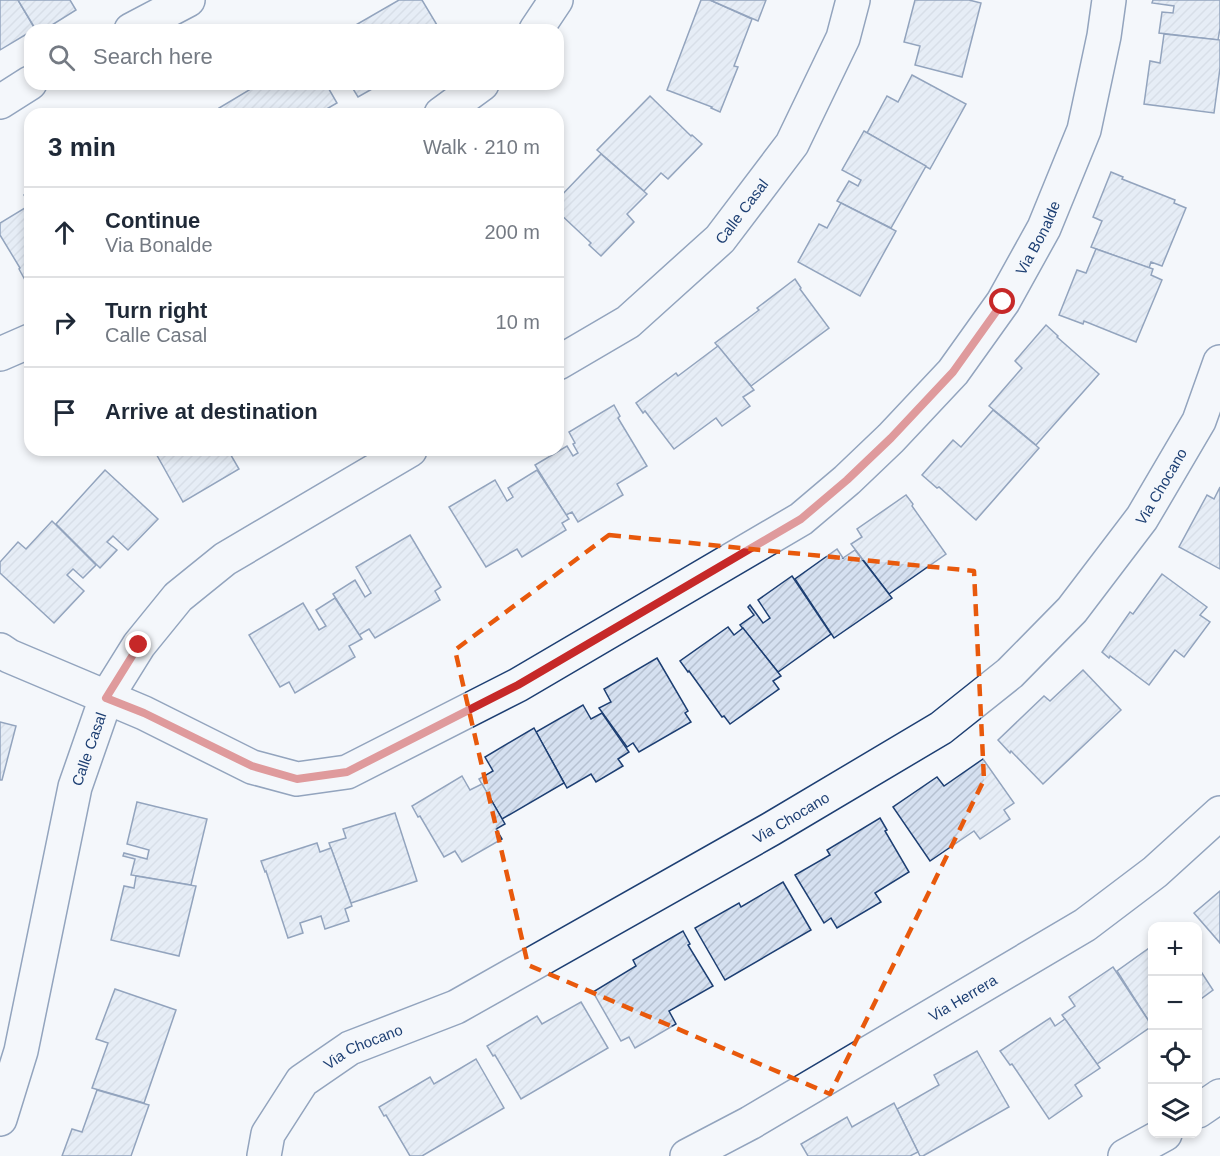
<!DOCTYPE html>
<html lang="en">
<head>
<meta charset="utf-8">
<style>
  :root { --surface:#fff; --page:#f2f2f3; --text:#1f2937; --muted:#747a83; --line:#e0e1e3 }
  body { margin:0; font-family:Arial,sans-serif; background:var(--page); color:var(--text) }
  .controls { position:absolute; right:18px; bottom:18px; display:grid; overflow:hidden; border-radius:12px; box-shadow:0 3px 9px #0003 }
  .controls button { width:54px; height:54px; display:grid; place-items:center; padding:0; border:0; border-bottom:2px solid var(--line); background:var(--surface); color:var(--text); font:30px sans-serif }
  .stop { position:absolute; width:18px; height:18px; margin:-14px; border:4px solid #c62828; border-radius:50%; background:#fff }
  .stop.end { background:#c62828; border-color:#fff; box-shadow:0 2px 6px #0008 }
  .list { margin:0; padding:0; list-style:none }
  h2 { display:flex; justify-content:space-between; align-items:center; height:78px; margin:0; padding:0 24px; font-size:26px }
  h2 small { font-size:20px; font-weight:400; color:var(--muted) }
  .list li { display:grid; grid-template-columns:39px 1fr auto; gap:18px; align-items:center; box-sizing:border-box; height:90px; padding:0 24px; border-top:2px solid var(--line) }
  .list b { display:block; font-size:22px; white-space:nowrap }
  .list p { margin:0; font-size:20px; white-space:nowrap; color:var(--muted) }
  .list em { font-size:20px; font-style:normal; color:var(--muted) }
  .icon { flex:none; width:33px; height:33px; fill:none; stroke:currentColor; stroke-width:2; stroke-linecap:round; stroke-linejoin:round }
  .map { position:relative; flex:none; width:1220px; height:1156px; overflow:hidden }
  .search { position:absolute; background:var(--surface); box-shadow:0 3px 9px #0003; left:24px; top:24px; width:540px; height:66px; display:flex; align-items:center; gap:15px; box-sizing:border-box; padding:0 21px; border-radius:18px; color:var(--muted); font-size:22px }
  .panel { position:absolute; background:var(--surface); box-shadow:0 3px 9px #0003; left:24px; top:108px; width:540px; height:348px; border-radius:18px }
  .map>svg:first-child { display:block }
  .building { fill:url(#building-hatch); stroke:#1d3f73; stroke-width:1.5 }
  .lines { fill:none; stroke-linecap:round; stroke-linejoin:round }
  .minor-casing { stroke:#1d3f73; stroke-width:36 }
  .tertiary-casing { stroke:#1d3f73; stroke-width:36 }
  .minor { stroke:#f4f7fb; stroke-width:33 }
  .tertiary { stroke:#f4f7fb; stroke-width:33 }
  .route { stroke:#c62828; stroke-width:8 }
  .marked { fill:none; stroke:#e8590c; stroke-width:4.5; stroke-dasharray:12 8; stroke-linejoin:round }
  .labels { text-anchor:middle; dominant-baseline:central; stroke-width:4.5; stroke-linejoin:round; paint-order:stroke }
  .street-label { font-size:15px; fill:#1d3f73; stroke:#f4f7fb }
</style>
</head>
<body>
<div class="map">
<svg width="1220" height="1156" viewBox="0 0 1220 1156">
  <defs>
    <pattern id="building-hatch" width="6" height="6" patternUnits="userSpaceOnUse" patternTransform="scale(1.5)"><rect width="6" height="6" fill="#d5e0f0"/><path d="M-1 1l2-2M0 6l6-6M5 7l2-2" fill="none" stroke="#b6c1d1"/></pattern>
  </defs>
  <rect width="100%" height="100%" fill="#f4f7fb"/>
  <g class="building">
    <polygon points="0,0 18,0 35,29 30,30 30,32 0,50"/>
    <polygon points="18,0 70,0 76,10 44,30 36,30"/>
    <polygon points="399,0 422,0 440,30 347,30"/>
    <polygon points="701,0 710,0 752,19 734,66 738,67 720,112 711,108 712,107 667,90"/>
    <polygon points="710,0 766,0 758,21"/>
    <polygon points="915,0 969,0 981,3 962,77 915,65 920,46 904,42"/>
    <polygon points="1153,0 1220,0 1220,28 1218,40 1159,33 1162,12 1173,13 1174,6 1152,3"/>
    <polygon points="1164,34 1220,40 1220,68 1214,113 1144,104 1150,61 1160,63"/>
    <polygon points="912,75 966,104 930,169 867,133 887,96 898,102"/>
    <polygon points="259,84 326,84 337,103 318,114 223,114 219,108"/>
    <polygon points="350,84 381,84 358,97"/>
    <polygon points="650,96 691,136 692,135 702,144 668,179 661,173 644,191 597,150"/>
    <polygon points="864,131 926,166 891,228 837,201 849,181 858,186 861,180 842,170"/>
    <polygon points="601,154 647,194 627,214 634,222 601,256 589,245 591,243 558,212 558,199"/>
    <polygon points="1111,172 1123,177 1122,179 1175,200 1174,203 1186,208 1162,266 1151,262 1149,268 1091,247 1102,221 1093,217"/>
    <polygon points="30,191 30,277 25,280 19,269 20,268 0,235 0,223 30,205 24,195"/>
    <polygon points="841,203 896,231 860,296 798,262 819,224 827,228"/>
    <polygon points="1096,249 1153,269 1151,275 1162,280 1136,342 1084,321 1083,324 1059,315 1077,270 1086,273"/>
    <polygon points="795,279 801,288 800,289 829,328 751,386 715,343 759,310 757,308"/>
    <polygon points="1046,325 1058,336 1057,337 1099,374 1036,445 989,406 1022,368 1015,361"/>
    <polygon points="718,346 754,390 743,397 750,406 722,426 716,418 674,449 645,411 643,413 636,403 676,373 678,376"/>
    <polygon points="614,405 620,416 618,418 647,466 617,484 623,495 578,522 572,512 566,515 535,465 567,446 573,456 578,453 573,444 575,443 569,432"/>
    <polygon points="993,410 1039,448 976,520 939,487 937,488 922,475 953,440 961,447"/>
    <polygon points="154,450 228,450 239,469 183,502"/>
    <polygon points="105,470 158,519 128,550 113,536 107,542 117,550 100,568 56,524"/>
    <polygon points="537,470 569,519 562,523 566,530 522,557 517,549 486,567 449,507 495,480 507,501 513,497 508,488"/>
    <polygon points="1220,487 1220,569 1179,547 1207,495 1214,499"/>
    <polygon points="906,495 913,504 912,506 946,554 889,594 851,544 862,537 857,529"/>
    <polygon points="52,521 96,565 83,578 73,569 67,575 84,591 54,623 0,573 0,562 18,542 26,549"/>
    <polygon points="410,535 441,587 435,591 440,600 375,638 369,629 359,635 333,594 355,580 365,597 371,593 356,567"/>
    <polygon points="837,549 843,558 855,550 892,598 834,638 795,579"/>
    <polygon points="1162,574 1207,607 1200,615 1210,622 1184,657 1175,650 1149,685 1110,656 1109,658 1102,652 1130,612 1133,614"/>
    <polygon points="792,576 831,634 778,672 740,625 754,615 748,607 750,605 763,623 770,618 758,600"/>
    <polygon points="335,598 362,639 349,646 355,657 295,693 289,682 280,687 249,635 303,603 319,630 326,626 316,610"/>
    <polygon points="728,627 734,635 743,628 781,676 773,681 779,689 730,724 724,716 722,717 689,671 688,672 680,661"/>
    <polygon points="657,658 688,711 685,713 691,722 639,752 633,743 627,747 599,708 611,702 604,689"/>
    <polygon points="1083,670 1121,710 1043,784 1011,751 1010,753 998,740 1044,696 1050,701"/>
    <polygon points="583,705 591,719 602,713 629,752 618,759 623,766 596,782 591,774 567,788 536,732"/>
    <polygon points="0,722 16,726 2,780 0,780"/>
    <polygon points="534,728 564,783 502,819 479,779 493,771 485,757"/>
    <polygon points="983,759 1014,803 1004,810 1010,819 980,839 974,831 930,861 893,807 937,777 944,786"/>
    <polygon points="462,776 470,790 482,784 505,824 496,829 502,839 462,862 455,851 444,857 420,816 418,817 412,806"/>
    <polygon points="137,802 207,819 191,885 131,875 135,859 123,856 124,853 147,859 149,850 127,844"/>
    <polygon points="395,813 417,881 351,903 329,843 346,838 343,829"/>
    <polygon points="880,818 887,830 885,831 909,872 875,893 881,902 837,928 831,918 824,923 795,875 830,855 827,850"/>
    <polygon points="317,843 320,852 331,848 352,906 345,909 349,921 325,929 321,916 300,923 303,933 288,938 266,871 265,872 261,861"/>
    <polygon points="136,876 196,886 179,956 111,940 124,886 134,888"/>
    <polygon points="783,882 811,930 725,980 695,928 739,903 741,907"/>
    <polygon points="1220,891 1220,943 1194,913"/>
    <polygon points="683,931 690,944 688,945 713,986 669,1011 676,1024 635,1048 629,1037 621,1041 593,992 636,966 633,960"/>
    <polygon points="1152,946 1152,1026 1117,971"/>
    <polygon points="1113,967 1152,1026 1097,1064 1062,1015 1075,1006 1069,997"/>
    <polygon points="1198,967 1213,990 1198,1001"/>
    <polygon points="115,989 176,1010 144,1103 92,1088 108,1043 96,1039"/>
    <polygon points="581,1002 608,1048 521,1099 495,1055 493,1056 487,1046 537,1016 542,1024"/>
    <polygon points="1050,1018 1055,1026 1065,1019 1100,1068 1075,1085 1082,1096 1049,1119 1012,1064 1010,1065 1000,1051"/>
    <polygon points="977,1051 1009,1107 923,1156 920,1156 897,1109 939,1085 934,1075"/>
    <polygon points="476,1059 504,1108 422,1156 410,1156 386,1115 384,1116 379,1107 430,1077 434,1084"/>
    <polygon points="97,1090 149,1105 131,1156 62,1156 72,1129 82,1132"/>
    <polygon points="894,1103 918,1152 910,1156 808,1156 801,1144 847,1117 852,1127"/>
  </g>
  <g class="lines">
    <defs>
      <g id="minor">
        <polyline points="131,30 188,0"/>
        <polyline points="536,30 556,0"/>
        <polyline points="0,102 30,83"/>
        <polyline points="441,114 482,84"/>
        <polyline points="0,354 30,341"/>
        <path id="s1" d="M 0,650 L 9,656 L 144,713 L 252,767 L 297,779 L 347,772 L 518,685 L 801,519 L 847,480 L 891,438 L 953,372 L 1003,302 L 1044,228 L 1084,130 L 1104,36 L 1109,0"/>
        <polyline points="1198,1111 1220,1096"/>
        <path id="s2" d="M 264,1156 L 268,1134 L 302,1081 L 350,1048 L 456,1007 L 771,829 L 941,728 L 1010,673 L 1072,610 L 1142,518 L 1199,421 L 1220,362"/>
        <path id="s3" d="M 687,1156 L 750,1123 L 1085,925 L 1155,872 L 1220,813"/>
        <polyline points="1125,1156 1165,1134"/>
      </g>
      <g id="tertiary">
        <path id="s4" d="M 558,363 L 628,322 L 720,239 L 792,144 L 843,38 L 853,0"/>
        <path id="s5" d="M 0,1119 L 21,1051 L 75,787 L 106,698 L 139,645 L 178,597 L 225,559 L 410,450"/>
      </g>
    </defs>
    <use href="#minor" class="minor-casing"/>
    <use href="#tertiary" class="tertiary-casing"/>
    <use href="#minor" class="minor"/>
    <use href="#tertiary" class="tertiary"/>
  </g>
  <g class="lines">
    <polyline class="route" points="139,645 106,698 144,713 252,766 297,779 347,772 518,685 801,519 847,480 891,438 953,372 1003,302"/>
  </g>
  <path d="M0 0H1220V1156H0ZM 609,535 L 974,571 L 984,780 L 830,1094 L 528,965 L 455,650 Z" fill="#f4f7fb" fill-opacity=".55" fill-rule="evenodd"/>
  <path class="marked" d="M 609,535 L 974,571 L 984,780 L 830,1094 L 528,965 L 455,650 Z"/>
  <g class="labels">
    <g class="street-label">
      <text stroke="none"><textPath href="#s4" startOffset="240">Calle Casal</textPath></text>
      <text stroke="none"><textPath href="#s1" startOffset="1266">Via Bonalde</textPath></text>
      <text stroke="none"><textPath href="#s2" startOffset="1146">Via Chocano</textPath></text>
      <text stroke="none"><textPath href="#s5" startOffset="381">Calle Casal</textPath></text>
      <text stroke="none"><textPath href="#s2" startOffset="642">Via Chocano</textPath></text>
      <text stroke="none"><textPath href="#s3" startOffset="318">Via Herrera</textPath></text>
      <text stroke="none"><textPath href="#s2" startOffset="156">Via Chocano</textPath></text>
    </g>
  </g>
</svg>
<div class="controls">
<button>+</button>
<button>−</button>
<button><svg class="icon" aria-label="locate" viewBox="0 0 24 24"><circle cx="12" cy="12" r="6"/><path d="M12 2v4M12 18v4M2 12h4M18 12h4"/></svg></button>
<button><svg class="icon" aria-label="layers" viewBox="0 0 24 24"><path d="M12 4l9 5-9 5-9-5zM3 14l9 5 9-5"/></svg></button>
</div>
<div class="stop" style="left:1003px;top:302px"></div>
<div class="stop end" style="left:139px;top:645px"></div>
<div class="search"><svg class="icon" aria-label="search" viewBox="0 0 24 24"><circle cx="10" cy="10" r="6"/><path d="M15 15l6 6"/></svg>Search here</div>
<section class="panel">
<h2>3 min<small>Walk · 210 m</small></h2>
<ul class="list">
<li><svg class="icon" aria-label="ahead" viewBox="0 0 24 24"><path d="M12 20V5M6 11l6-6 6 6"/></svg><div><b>Continue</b><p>Via Bonalde</p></div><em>200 m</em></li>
<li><svg class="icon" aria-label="right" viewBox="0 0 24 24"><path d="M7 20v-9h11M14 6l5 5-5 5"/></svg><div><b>Turn right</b><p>Calle Casal</p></div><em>10 m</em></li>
<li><svg class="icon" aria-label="arrive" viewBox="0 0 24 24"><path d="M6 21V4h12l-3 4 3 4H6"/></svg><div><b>Arrive at destination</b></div></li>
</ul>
</section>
</div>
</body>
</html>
